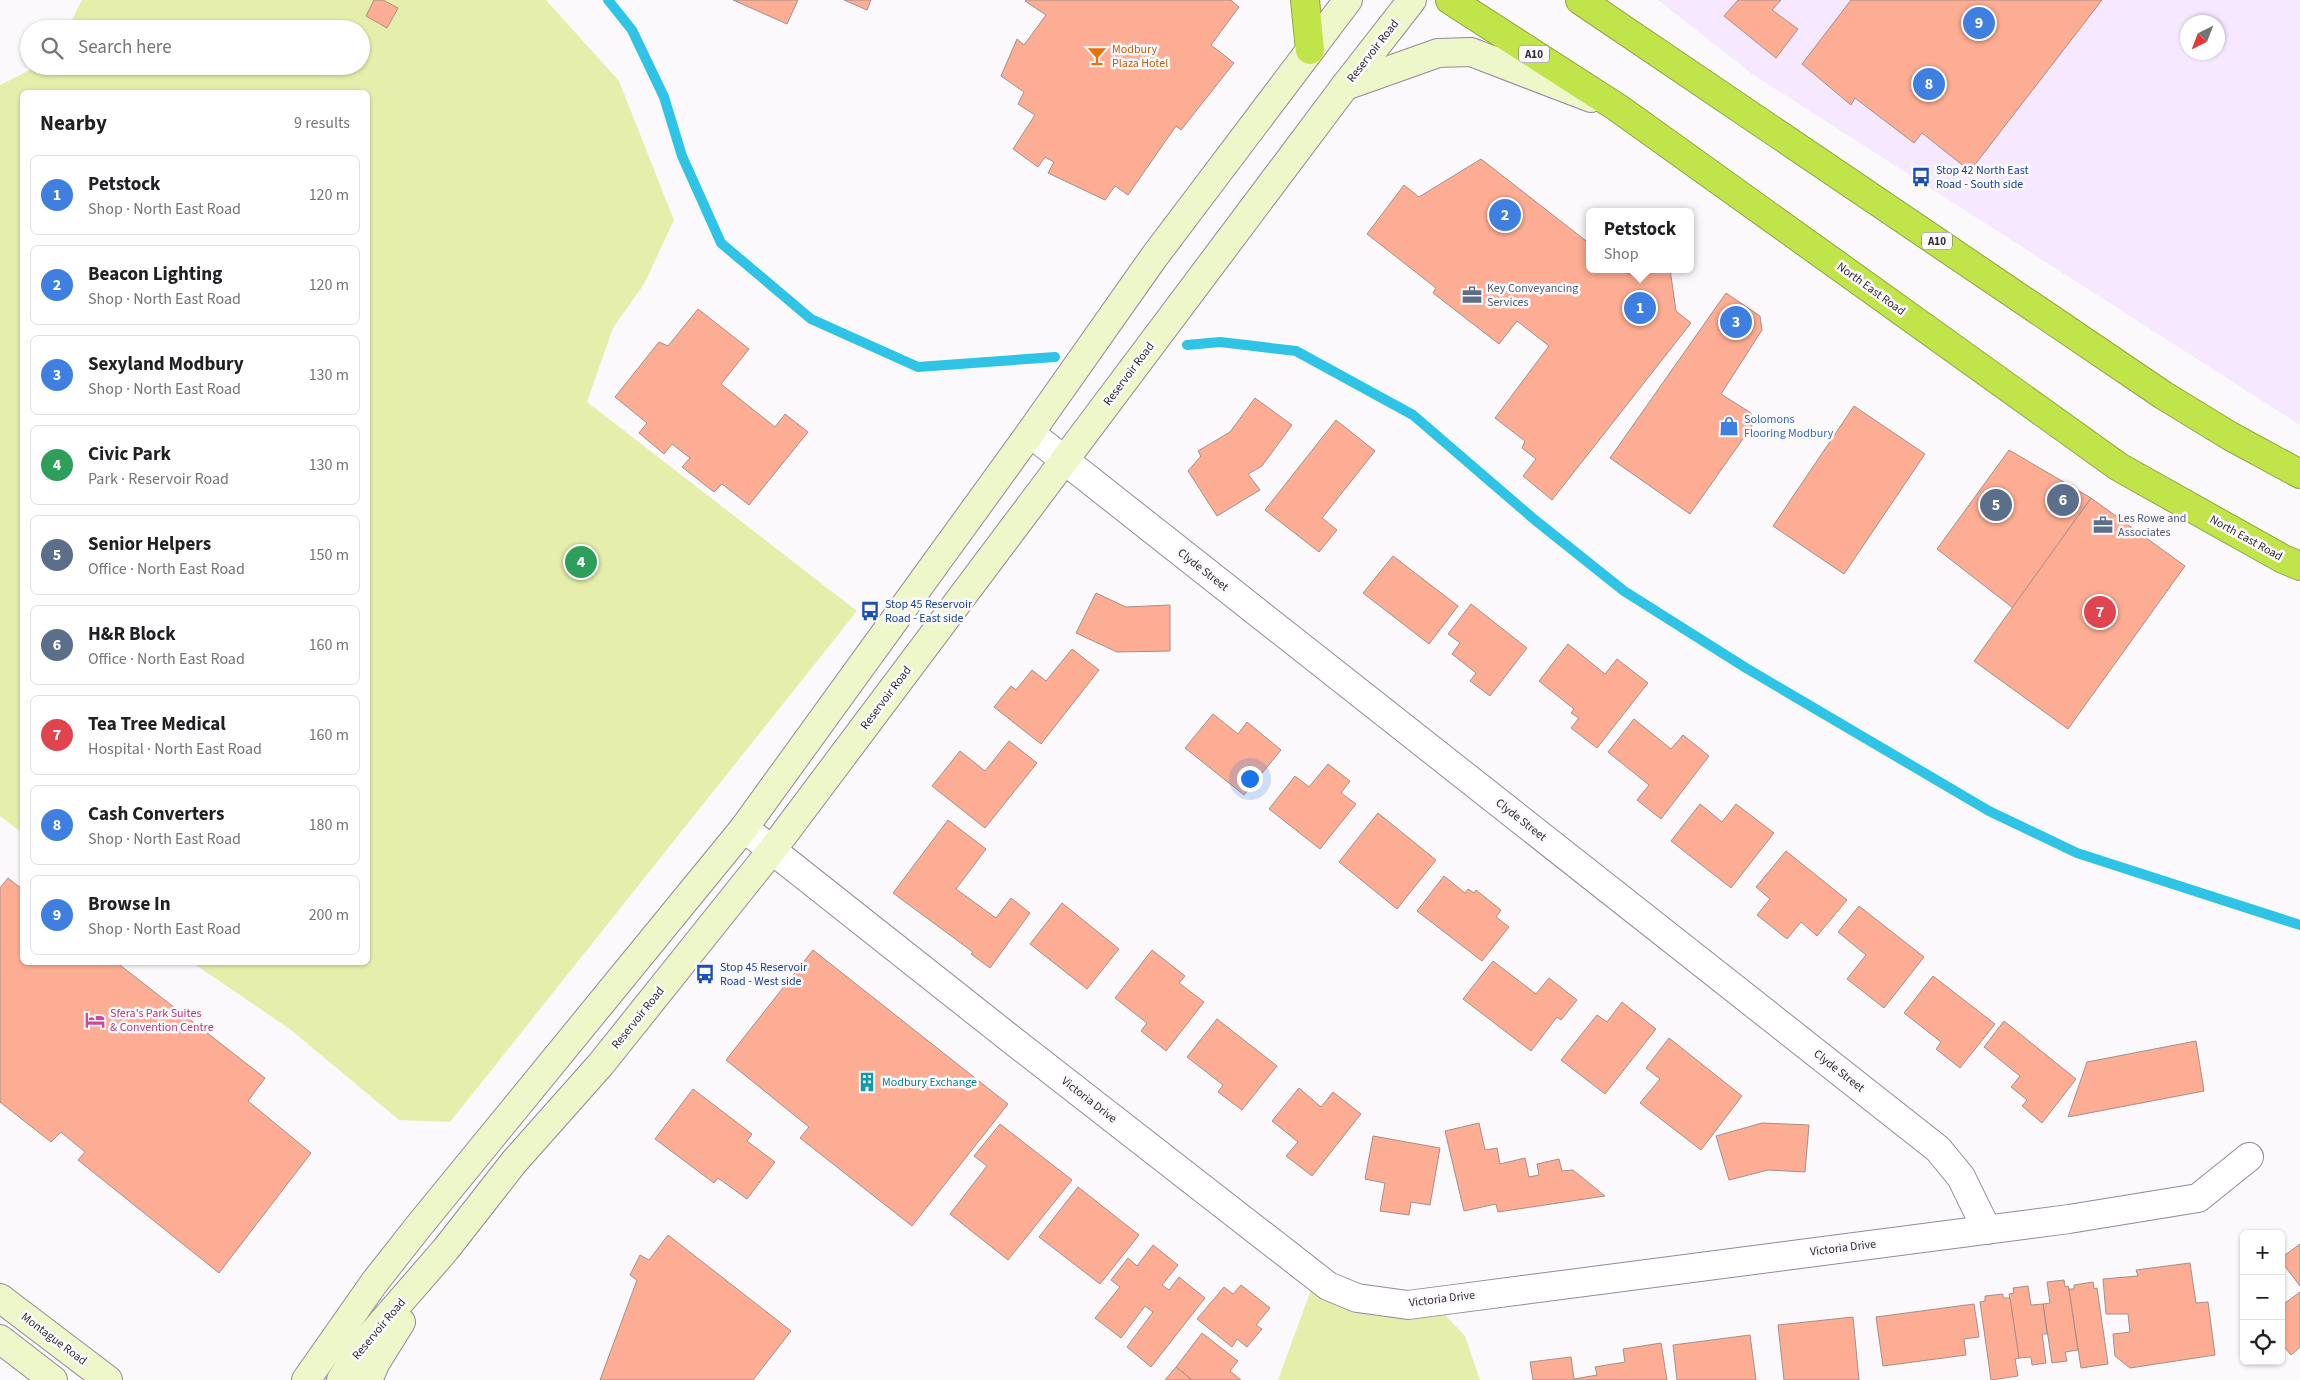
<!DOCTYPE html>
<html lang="en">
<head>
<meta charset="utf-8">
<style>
  :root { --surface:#fff; --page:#f6f6f6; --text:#202124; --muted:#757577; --line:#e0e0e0; --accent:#8c771c }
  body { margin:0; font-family:"Source Sans 3",sans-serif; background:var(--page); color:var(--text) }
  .controls { position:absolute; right:15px; bottom:15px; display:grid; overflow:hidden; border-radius:8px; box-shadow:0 1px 4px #0004 }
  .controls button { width:45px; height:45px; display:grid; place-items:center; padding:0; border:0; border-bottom:1px solid var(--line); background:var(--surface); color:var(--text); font:25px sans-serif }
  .compass { position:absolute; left:2180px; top:15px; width:45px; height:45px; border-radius:50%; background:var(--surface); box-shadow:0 1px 4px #0004; rotate:222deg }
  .you { position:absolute; left:1249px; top:778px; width:18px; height:18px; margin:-12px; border:4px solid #fff; border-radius:50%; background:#1a73e8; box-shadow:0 0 0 8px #1a73e833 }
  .badge { display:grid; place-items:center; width:32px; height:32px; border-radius:50%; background:var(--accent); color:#fff; font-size:16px; font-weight:700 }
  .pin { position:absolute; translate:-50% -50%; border:2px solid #fff; box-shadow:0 1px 5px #0006 }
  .popup { position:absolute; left:1586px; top:208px; width:108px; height:65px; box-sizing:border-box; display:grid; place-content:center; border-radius:8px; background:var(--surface); filter:drop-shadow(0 1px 4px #0005); font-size:16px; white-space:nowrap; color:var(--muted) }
  .popup b { font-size:19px; color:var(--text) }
  .popup::after { content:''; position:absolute; left:50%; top:100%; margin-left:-10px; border:10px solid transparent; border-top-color:var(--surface) }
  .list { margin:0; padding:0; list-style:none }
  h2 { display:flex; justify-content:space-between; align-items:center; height:65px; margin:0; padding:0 20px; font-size:21px }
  h2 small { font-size:16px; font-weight:400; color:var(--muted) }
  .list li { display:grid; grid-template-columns:32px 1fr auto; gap:15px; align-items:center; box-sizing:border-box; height:80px; margin:0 10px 10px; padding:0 10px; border:1px solid var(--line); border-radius:8px }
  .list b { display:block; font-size:19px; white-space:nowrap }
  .list p { margin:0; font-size:16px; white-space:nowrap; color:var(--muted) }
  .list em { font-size:16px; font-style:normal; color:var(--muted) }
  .icon { flex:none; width:28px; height:28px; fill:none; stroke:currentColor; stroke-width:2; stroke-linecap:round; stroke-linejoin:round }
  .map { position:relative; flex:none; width:2300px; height:1380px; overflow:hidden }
  .search { position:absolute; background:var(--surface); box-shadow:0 1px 4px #0004; left:20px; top:20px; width:350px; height:55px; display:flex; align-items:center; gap:12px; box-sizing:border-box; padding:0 18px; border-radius:28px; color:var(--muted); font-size:19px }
  .panel { position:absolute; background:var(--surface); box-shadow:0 1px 4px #0004; left:20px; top:90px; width:350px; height:875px; border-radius:8px }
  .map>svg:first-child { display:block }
  .built { fill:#f6e9ff; fill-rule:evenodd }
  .green { fill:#e6eeac }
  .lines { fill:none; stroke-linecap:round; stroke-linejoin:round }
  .stream { stroke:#2fc3e5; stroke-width:10 }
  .building { fill:#fdad93; stroke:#a68f88 }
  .street-casing { stroke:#93889b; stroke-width:30 }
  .secondary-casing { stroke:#93889b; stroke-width:30 }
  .highway-casing { stroke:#8fa443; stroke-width:30 }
  .street { stroke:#fff; stroke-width:28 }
  .secondary { stroke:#edf7c9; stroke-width:28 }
  .highway { stroke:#c2e44b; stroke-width:28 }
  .labels { text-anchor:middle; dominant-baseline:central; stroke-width:5; stroke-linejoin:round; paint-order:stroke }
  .shield { fill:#fcf9fd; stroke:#6e6a70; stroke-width:1 }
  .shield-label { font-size:11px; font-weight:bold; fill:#312c34 }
  .food-label { font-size:12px; fill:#c56008; stroke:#fcf9fd; text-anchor:start }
  .street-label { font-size:12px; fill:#312c34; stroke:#fcf9fd }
  .transit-label { font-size:12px; fill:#164399; stroke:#fcf9fd; text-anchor:start }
  .service-label { font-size:12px; fill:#4e5e75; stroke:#fcf9fd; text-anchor:start }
  .shop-label { font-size:12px; fill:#366cbe; stroke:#fcf9fd; text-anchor:start }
  .hotel-label { font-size:12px; fill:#b23c85; stroke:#fcf9fd; text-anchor:start }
  .culture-label { font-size:12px; fill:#0d838f; stroke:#fcf9fd; text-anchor:start }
</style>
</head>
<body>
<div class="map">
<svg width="2300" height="1380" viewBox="0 0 2300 1380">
  <rect width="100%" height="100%" fill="#fcf9fd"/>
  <path class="built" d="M 1658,0 L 2300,0 L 2300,425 L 1752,74 ZM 2188,22 L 2218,22 L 2218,52 L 2188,52 Z"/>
  <g class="green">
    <polygon points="82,0 546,0 619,81 674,220 644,284 613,328 587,402 857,611 450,1122 399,1120 291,1030 193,963 368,962 368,92 22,92 22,833 0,816 0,85 38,66 361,66 361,29 67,29"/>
    <polygon points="1316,1276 1432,1301 1465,1336 1480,1380 1278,1380"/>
  </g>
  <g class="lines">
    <g class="stream">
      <polyline points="608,0 632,30 664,97 682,156 721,243 811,319 918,367 1055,357"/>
      <polyline points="1187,345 1220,342 1296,351 1413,415 1535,520 1624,591 1746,668 1989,811 2077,853 2300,925"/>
    </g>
  </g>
  <g class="building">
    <polygon points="374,0 383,0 398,8 387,28 366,16"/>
    <polygon points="733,0 798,0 787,24"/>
    <polygon points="844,0 871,0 867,10"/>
    <polygon points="1026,0 1231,0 1239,7 1211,45 1234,63 1181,130 1176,126 1128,195 1115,186 1105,200 1048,173 1054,162 1045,157 1038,167 1013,149 1035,115 1018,104 1024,92 1001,76 1017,39 1024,45 1046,15 1025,1"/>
    <polygon points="1738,0 1781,0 1772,10 1798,29 1776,58 1724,16"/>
    <polygon points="1851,0 2102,0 1970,171 1922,133 1914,143 1855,98 1851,105 1802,64"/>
    <polygon points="1481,159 1590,244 1590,269 1622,269 1628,274 1670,269 1676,311 1691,323 1552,500 1523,476 1536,459 1522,448 1525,441 1495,418 1549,346 1517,321 1499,344 1433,293 1436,288 1367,234 1404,185 1419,197"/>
    <polygon points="1726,293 1760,316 1762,330 1721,394 1751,413 1752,426 1690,514 1610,458"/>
    <polygon points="698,309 749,349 721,384 775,427 785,414 808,432 749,505 722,484 714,492 682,467 690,458 672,444 664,454 639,433 647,423 615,397 659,342 668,346"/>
    <polygon points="1255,398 1292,425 1262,466 1248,474 1260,490 1217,516 1188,471 1201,456 1198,451 1230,432"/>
    <polygon points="1854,406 1925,454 1844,574 1773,526"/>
    <polygon points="1336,420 1375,451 1322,518 1337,530 1319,552 1265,510"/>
    <polygon points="2009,450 2091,498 2013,608 1937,549"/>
    <polygon points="2091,498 2185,566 2068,729 1974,661"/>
    <polygon points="1393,556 1458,606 1429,644 1363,593"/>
    <polygon points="1096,593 1126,607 1170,605 1170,651 1117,652 1076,633"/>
    <polygon points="1471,604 1527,648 1490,696 1470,681 1476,673 1452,654 1460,643 1448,634"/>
    <polygon points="1568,644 1605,674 1617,659 1648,683 1597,748 1571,728 1579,718 1571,713 1574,709 1539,681"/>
    <polygon points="1072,649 1099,670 1041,744 994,707 1011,686 1016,690 1032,670 1046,681"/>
    <polygon points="1213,714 1238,734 1247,722 1281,750 1244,795 1185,748"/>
    <polygon points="1634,719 1671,749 1683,735 1709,756 1661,819 1637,800 1649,785 1608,752"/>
    <polygon points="1009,741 1037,763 985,828 932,786 960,751 985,771"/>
    <polygon points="1328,764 1350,781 1341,793 1356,804 1320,849 1269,809 1295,776 1309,787"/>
    <polygon points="1700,804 1722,822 1736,804 1774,833 1731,888 1671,841"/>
    <polygon points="1378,813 1436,860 1397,909 1339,862"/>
    <polygon points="948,820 986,849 956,889 996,918 1011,898 1030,913 990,968 971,954 973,952 893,893"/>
    <polygon points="1786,851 1847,900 1817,936 1801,922 1787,939 1757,915 1770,899 1756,887"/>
    <polygon points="1444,876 1465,893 1468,889 1474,893 1476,890 1501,910 1496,917 1509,927 1482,961 1417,911"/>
    <polygon points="8,878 22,889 22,962 116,962 265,1078 248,1101 311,1153 219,1273 78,1160 85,1152 61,1132 51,1142 0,1102 0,888"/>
    <polygon points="1062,903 1119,949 1087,989 1030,944"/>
    <polygon points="1859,906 1924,957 1884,1008 1847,979 1866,955 1838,932"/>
    <polygon points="813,950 1008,1104 912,1226 800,1138 809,1127 726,1060"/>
    <polygon points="1152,950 1185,976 1179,983 1204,1002 1166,1051 1141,1031 1147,1023 1115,998"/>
    <polygon points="1493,961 1536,994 1549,978 1577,1000 1561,1020 1557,1017 1531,1051 1463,999"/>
    <polygon points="1933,976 1995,1024 1960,1068 1936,1049 1941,1042 1904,1013"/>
    <polygon points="1622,1002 1656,1029 1605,1094 1561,1060 1597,1015 1607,1022"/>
    <polygon points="1217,1019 1277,1066 1242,1110 1218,1092 1223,1085 1187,1057"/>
    <polygon points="2004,1021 2076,1079 2042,1123 2022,1106 2027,1100 2011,1087 2020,1076 1984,1047"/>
    <polygon points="1669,1038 1742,1096 1701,1150 1640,1103 1660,1079 1646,1068"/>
    <polygon points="2196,1041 2204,1091 2068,1117 2087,1062"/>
    <polygon points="1299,1088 1321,1107 1333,1092 1361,1114 1312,1176 1286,1156 1298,1142 1272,1121"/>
    <polygon points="693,1089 752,1134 747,1141 775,1162 747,1199 718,1178 714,1183 655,1139"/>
    <polygon points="1479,1123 1485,1150 1497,1148 1500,1164 1525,1158 1529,1177 1539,1175 1537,1164 1559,1159 1562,1171 1573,1170 1605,1196 1498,1212 1496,1204 1464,1211 1445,1131"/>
    <polygon points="1762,1123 1809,1125 1805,1172 1768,1170 1729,1180 1716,1136"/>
    <polygon points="1000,1124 1072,1180 1008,1260 950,1214 987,1166 974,1156"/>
    <polygon points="1373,1136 1440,1148 1430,1205 1411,1202 1409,1215 1380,1211 1385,1183 1365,1179"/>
    <polygon points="1078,1187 1139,1235 1100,1284 1039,1237"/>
    <polygon points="668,1235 791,1331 753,1380 600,1380 637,1280 630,1275 640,1255 649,1260"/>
    <polygon points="2300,1244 2300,1286 2281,1261 2281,1258"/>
    <polygon points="1153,1245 1178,1265 1162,1285 1169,1290 1179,1277 1205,1298 1151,1367 1127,1347 1153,1312 1145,1306 1121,1338 1095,1318 1120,1287 1111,1280 1128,1258 1137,1266"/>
    <polygon points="2190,1263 2196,1303 2208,1302 2215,1355 2130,1368 2115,1356 2113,1334 2130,1332 2128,1314 2106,1314 2103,1279 2138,1276 2136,1270"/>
    <polygon points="2064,1280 2065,1287 2068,1286 2069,1289 2078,1350 2065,1352 2067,1361 2052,1363 2043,1304 2050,1303 2047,1282"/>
    <polygon points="2093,1282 2094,1289 2097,1288 2108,1364 2081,1368 2069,1289 2074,1289 2074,1285"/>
    <polygon points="1241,1285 1270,1308 1256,1325 1262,1329 1247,1347 1237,1339 1232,1347 1197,1319 1224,1287 1233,1294"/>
    <polygon points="2028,1286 2031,1305 2043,1304 2047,1334 2042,1334 2046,1363 2032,1365 2031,1357 2019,1358 2009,1294 2014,1293 2013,1288"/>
    <polygon points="2300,1292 2300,1347 2291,1355 2281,1343 2281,1306"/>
    <polygon points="2003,1294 2003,1298 2010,1298 2019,1358 2015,1359 2018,1376 1991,1380 1980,1302 1985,1301 1985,1296"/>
    <polygon points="1974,1304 1979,1337 1964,1339 1966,1355 1883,1366 1876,1317"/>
    <polygon points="1853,1317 1859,1380 1784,1380 1778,1325"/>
    <polygon points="1202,1333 1238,1361 1230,1371 1241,1380 1192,1380 1176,1367"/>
    <polygon points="1750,1335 1756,1380 1677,1380 1673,1345"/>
    <polygon points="1661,1343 1667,1380 1533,1380 1530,1362 1571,1357 1574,1379 1597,1375 1595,1367 1625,1362 1623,1349"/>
    <polygon points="1176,1367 1192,1380 1165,1380"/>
  </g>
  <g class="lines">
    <defs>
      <g id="street">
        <polyline points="1030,433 1938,1149 1961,1177 1987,1230"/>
        <polyline points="744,828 1012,1040 1328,1286 1357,1298 1408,1305 2069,1219 2198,1198 2249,1157"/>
      </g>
      <g id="secondary">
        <polyline points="1345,86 1438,53 1471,52 1591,98"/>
        <polyline points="0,1298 108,1380"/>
        <polyline points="0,1339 53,1380"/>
        <polyline points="306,1380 374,1283 418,1227 744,828 1030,433 1154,257 1348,0"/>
        <polyline points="341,1380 360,1348 446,1249 514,1162 601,1064 772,850 1345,86 1412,0"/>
        <polyline points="368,1380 376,1362 401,1322"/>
      </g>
      <g id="highway">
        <polyline points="1305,0 1310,50"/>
        <polyline points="1450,0 1618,108 2119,467 2283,559 2300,566"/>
        <polyline points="1580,0 2163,395 2230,436 2300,474"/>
      </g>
    </defs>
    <use href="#street" class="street-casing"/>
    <use href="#secondary" class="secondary-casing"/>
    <use href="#highway" class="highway-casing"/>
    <use href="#street" class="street"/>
    <use href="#secondary" class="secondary"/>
    <use href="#highway" class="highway"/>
  </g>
  <defs>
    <symbol id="bar-bare" viewBox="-9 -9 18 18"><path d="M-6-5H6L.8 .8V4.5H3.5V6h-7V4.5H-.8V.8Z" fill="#e8710a" stroke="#fcf9fd" stroke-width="2.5" paint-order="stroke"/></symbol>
    <symbol id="bus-bare" viewBox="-9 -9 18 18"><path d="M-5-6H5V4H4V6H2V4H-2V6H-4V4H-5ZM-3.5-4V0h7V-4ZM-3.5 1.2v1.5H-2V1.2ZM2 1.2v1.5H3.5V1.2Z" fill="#1a4fb4" stroke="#fcf9fd" stroke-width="2.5" paint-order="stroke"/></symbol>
    <symbol id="office-bare" viewBox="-9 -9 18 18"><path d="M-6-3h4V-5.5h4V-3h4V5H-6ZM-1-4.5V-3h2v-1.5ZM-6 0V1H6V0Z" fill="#5c6f8a" stroke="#fcf9fd" stroke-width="2.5" paint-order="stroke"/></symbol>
    <symbol id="shop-bare" viewBox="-9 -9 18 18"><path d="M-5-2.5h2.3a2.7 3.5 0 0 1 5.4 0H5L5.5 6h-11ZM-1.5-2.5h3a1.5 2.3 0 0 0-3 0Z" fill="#3f7fe0" stroke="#fcf9fd" stroke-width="2.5" paint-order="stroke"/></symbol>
    <symbol id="hotel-bare" viewBox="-9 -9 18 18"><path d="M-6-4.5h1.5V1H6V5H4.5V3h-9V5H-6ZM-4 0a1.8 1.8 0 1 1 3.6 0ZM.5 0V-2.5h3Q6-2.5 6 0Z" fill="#d1479c" stroke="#fcf9fd" stroke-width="2.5" paint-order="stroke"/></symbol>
    <symbol id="building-bare" viewBox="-9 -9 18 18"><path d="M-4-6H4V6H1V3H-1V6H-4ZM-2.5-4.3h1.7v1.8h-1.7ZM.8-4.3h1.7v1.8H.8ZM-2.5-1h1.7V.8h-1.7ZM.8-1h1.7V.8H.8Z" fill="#0f9aa8" stroke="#fcf9fd" stroke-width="2.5" paint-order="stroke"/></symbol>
  </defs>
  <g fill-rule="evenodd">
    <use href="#bar-bare" x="1083" y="42" width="28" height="28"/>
    <use href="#bus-bare" x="1907" y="163" width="28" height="28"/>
    <use href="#office-bare" x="1458" y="281" width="28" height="28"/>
    <use href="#shop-bare" x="1715" y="412" width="28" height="28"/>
    <use href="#office-bare" x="2089" y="511" width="28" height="28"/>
    <use href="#bus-bare" x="856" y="597" width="28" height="28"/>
    <use href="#bus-bare" x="691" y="960" width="28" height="28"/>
    <use href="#hotel-bare" x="81" y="1006" width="28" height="28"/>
    <use href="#building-bare" x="853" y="1068" width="28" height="28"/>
  </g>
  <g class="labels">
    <g class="shield">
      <rect x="1519" y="45.5" width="30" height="17" rx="4"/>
      <rect x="1922" y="232.5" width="30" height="17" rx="4"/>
    </g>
    <g class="shield-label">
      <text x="1534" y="54">A10</text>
      <text x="1937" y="241">A10</text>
    </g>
    <g class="food-label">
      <text x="1112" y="49">Modbury<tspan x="1112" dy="14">Plaza Hotel</tspan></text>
    </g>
    <g class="street-label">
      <text transform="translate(1373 51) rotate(-52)">Reservoir Road</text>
      <text transform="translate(1871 289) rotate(36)">North East Road</text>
      <text transform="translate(1129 374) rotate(-53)">Reservoir Road</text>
      <text transform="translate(2246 538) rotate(29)">North East Road</text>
      <text transform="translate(1203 570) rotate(38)">Clyde Street</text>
      <text transform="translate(886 698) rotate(-53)">Reservoir Road</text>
      <text transform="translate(1521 820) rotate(38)">Clyde Street</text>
      <text transform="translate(638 1018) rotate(-51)">Reservoir Road</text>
      <text transform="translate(1839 1071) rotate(38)">Clyde Street</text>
      <text transform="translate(1089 1100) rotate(38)">Victoria Drive</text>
      <text transform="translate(1843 1248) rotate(-7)">Victoria Drive</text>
      <text transform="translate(1442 1299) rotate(-7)">Victoria Drive</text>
      <text transform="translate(379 1329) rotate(-50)">Reservoir Road</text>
      <text transform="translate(54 1339) rotate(37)">Montague Road</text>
    </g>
    <g class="transit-label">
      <text x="1936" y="170">Stop 42 North East<tspan x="1936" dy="14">Road - South side</tspan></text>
      <text x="885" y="604">Stop 45 Reservoir<tspan x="885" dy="14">Road - East side</tspan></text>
      <text x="720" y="967">Stop 45 Reservoir<tspan x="720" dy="14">Road - West side</tspan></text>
    </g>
    <g class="service-label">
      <text x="1487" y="288">Key Conveyancing<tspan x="1487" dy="14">Services</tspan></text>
      <text x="2118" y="518">Les Rowe and<tspan x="2118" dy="14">Associates</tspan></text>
    </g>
    <g class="shop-label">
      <text x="1744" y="419">Solomons<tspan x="1744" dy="14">Flooring Modbury</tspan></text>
    </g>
    <g class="hotel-label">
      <text x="110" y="1013">Sfera's Park Suites<tspan x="110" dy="14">&amp; Convention Centre</tspan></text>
    </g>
    <g class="culture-label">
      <text x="882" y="1082">Modbury Exchange</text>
    </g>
  </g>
</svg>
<div class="controls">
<button>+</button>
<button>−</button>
<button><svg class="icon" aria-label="locate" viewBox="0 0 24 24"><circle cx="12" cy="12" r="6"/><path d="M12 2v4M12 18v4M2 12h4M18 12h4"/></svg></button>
</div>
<svg class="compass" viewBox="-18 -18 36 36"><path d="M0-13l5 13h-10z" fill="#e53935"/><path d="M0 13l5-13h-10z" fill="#757577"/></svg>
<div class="you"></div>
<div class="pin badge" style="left:1640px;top:308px;background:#3f7fe0">1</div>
<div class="popup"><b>Petstock</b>Shop</div>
<div class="pin badge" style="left:1505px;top:215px;background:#3f7fe0">2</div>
<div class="pin badge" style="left:1736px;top:322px;background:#3f7fe0">3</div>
<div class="pin badge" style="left:581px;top:562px;background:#2e9e5b">4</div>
<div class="pin badge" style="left:1996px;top:505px;background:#5c6f8a">5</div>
<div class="pin badge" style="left:2063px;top:500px;background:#5c6f8a">6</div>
<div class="pin badge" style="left:2100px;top:612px;background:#e0444e">7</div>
<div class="pin badge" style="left:1929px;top:84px;background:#3f7fe0">8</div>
<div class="pin badge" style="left:1979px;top:23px;background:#3f7fe0">9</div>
<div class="search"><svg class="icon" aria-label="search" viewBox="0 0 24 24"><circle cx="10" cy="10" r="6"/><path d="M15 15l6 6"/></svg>Search here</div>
<section class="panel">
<h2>Nearby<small>9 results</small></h2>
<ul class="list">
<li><span class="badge" style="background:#3f7fe0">1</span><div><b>Petstock</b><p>Shop · North East Road</p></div><em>120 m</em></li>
<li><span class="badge" style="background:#3f7fe0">2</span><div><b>Beacon Lighting</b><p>Shop · North East Road</p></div><em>120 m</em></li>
<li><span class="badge" style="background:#3f7fe0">3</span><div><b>Sexyland Modbury</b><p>Shop · North East Road</p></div><em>130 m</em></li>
<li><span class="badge" style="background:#2e9e5b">4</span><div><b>Civic Park</b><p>Park · Reservoir Road</p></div><em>130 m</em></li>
<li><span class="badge" style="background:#5c6f8a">5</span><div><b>Senior Helpers</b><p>Office · North East Road</p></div><em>150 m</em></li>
<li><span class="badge" style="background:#5c6f8a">6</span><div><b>H&amp;R Block</b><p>Office · North East Road</p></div><em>160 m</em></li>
<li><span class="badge" style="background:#e0444e">7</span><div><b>Tea Tree Medical</b><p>Hospital · North East Road</p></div><em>160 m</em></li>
<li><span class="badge" style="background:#3f7fe0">8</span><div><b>Cash Converters</b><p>Shop · North East Road</p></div><em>180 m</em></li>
<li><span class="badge" style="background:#3f7fe0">9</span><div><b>Browse In</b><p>Shop · North East Road</p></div><em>200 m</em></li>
</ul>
</section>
</div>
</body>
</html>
